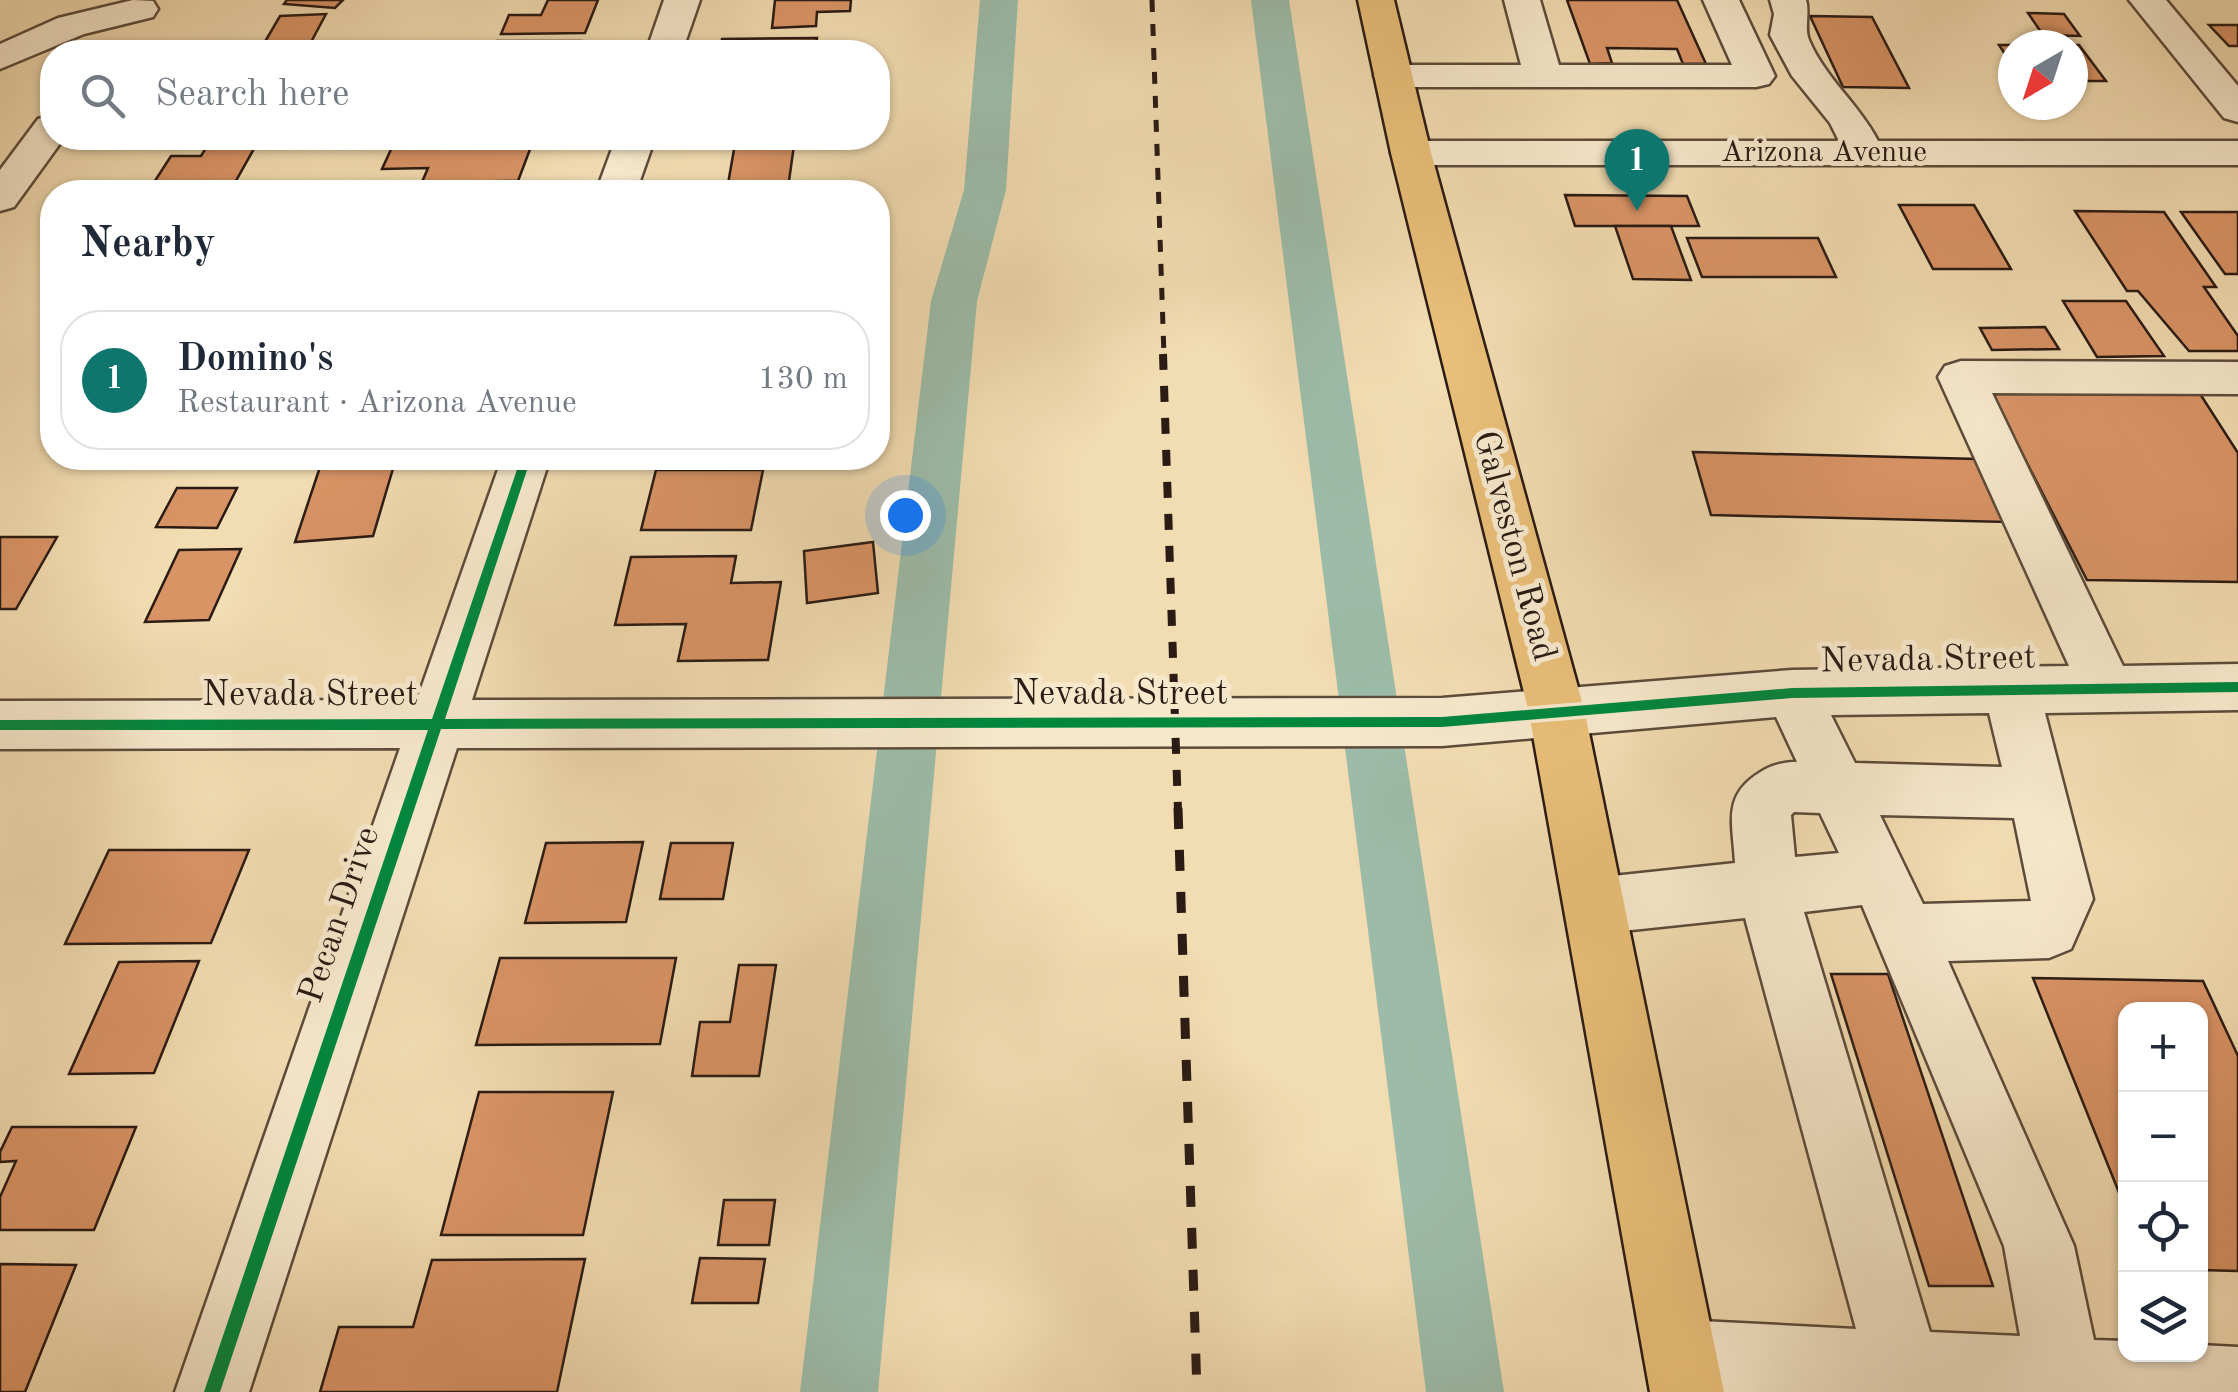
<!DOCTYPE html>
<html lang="en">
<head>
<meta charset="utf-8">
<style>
  :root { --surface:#fff; --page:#f6f6f7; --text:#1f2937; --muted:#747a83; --line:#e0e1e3; --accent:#0f766e }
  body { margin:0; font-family:"Old Standard TT",serif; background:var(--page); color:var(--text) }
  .controls { position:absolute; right:30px; bottom:30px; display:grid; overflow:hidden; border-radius:20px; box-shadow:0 2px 8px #0004 }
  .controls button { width:90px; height:90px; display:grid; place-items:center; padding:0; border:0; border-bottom:2px solid var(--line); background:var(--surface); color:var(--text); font:50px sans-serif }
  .compass { position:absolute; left:1998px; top:30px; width:90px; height:90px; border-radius:50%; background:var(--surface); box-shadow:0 2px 8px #0004; rotate:219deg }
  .you { position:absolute; left:905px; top:515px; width:35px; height:35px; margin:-25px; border:8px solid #fff; border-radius:50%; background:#1a73e8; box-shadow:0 0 0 15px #1a73e833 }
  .badge { display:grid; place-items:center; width:65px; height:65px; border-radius:50%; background:var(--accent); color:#fff; font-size:32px; font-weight:700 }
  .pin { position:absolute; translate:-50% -82px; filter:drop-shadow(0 2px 5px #0008) }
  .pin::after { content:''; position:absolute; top:52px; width:35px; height:30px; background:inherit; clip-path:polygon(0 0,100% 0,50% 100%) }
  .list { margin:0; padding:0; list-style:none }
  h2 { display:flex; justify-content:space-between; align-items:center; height:130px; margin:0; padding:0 40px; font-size:42px }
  h2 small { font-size:32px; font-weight:400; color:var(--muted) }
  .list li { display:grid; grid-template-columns:65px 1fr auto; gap:30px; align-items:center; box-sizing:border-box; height:140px; margin:0 20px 20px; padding:0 20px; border:2px solid var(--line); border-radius:40px }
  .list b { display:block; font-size:38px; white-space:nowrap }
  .list p { margin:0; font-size:32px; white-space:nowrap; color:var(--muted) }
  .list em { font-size:32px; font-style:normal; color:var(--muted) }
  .icon { flex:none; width:55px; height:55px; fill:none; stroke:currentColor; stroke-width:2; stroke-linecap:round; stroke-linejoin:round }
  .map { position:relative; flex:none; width:2238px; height:1392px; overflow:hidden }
  .search { position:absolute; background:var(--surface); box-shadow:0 2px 8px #0004; left:40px; top:40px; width:850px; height:110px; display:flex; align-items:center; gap:25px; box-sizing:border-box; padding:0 35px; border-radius:40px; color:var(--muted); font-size:38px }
  .panel { position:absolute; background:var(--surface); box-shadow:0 2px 8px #0004; left:40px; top:180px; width:850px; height:290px; border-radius:40px }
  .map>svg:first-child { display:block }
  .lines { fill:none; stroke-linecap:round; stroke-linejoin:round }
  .canal { fill:#9cbca9; fill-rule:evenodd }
  .building { fill:#d99466; stroke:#2a1b14; stroke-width:2.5 }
  .minor-casing { stroke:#5c4b3b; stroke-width:5 }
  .major-casing { stroke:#2a1b14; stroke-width:5 }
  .minor { fill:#f7e8cc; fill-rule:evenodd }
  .major { fill:#e9be78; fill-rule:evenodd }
  .rail-far2 { stroke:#2a1b14; stroke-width:5; stroke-dasharray:12 12; stroke-linecap:butt }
  .rail-far1 { stroke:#2a1b14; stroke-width:8; stroke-dasharray:16 16; stroke-linecap:butt }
  .rail { stroke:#2a1b14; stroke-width:9; stroke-dasharray:21 21; stroke-linecap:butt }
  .cycleway-casing { stroke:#f7e8cc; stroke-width:7 }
  .cycleway { fill:#00873e; fill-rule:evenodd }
  .labels { text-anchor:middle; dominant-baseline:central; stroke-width:10; stroke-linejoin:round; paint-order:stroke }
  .far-street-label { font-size:30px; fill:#2a1b14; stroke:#f7e8cc }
  .street-label { font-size:35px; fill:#2a1b14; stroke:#f7e8cc }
</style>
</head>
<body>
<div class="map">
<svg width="2238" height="1392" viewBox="0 0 2238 1392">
  <rect width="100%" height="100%" fill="#f2dcb1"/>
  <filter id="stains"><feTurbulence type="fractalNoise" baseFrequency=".002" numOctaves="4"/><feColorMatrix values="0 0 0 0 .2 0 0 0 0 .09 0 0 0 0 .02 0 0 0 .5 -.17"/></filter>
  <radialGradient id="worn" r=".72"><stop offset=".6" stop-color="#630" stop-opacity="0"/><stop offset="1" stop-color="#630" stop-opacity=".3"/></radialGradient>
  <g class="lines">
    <g class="canal">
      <polygon points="980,0 1018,0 1006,190 977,301 878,1392 800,1392 931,301 964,190"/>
      <polygon points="1251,0 1289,0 1504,1392 1426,1392"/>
    </g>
  </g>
  <g class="building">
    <polygon points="287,0 343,0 335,8 284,4"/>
    <polygon points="548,0 598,0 585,33 501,34 509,15 541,15"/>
    <polygon points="775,0 851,0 850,11 817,12 816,26 772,28"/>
    <polygon points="1567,0 1677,0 1706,64 1683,64 1677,49 1607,48 1612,63 1590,64"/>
    <polygon points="2028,13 2064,14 2080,36 2043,35"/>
    <polygon points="326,14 310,44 263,45 280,16"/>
    <polygon points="1810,16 1872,17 1909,88 1843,87"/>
    <polygon points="2209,25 2238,25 2238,46 2229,46"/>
    <polygon points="817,38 814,52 719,52 722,39"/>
    <polygon points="497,41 581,41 577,52 492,52"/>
    <polygon points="1999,45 2079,45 2106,81 2073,81 2073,45 2013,45 2013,66"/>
    <polygon points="212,138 260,138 233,186 151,187 171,156 201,156"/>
    <polygon points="736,138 795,138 789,181 728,184"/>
    <polygon points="532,144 518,181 422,182 428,168 382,169 393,145"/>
    <polygon points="1565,195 1687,196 1699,226 1575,226"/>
    <polygon points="1899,205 1974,205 2011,269 1933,269"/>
    <polygon points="2075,211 2164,212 2216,287 2204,287 2238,336 2238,351 2189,351 2138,291 2127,291"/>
    <polygon points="2181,212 2238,212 2238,274 2225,274"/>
    <polygon points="1615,226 1671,226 1691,280 1633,279"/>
    <polygon points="1687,238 1818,238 1836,277 1702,277"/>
    <polygon points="2063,301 2126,301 2164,356 2097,357"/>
    <polygon points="2045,327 2059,349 1992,350 1980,328"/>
    <polygon points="1988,387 2197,389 2238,453 2238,582 2087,580"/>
    <polygon points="1693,452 1978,459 2007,522 1711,515"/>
    <polygon points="395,462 373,536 295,542 320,467"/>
    <polygon points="656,470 763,470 751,530 641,530"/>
    <polygon points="177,488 237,488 217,528 156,527"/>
    <polygon points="0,537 57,537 16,609 0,609"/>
    <polygon points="873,542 878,593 807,603 804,551"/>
    <polygon points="241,549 209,620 145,622 179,550"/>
    <polygon points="736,556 731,583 781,582 768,660 678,661 686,624 615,625 631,557"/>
    <polygon points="643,842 626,922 525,923 546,843"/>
    <polygon points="671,843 733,843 723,899 660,899"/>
    <polygon points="109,850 249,850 211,943 65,944"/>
    <polygon points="500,958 676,958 660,1044 476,1045"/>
    <polygon points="199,961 154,1073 69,1074 119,962"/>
    <polygon points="739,965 776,965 759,1076 692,1076 700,1022 730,1022"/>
    <polygon points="1831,974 1888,974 1993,1286 1929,1286"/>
    <polygon points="2033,978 2203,981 2238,1056 2238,1271 2200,1270 2200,1009 2126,1009 2126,1210"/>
    <polygon points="479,1092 613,1092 583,1235 441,1235"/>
    <polygon points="12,1127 136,1127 94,1230 0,1230 0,1197 16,1161 0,1162 0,1152"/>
    <polygon points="724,1200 775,1200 769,1245 718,1245"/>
    <polygon points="700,1258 765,1259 758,1303 692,1303"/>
    <polygon points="585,1259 557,1392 320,1392 339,1327 413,1327 432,1260"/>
    <polygon points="0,1264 76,1265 25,1392 0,1392"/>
  </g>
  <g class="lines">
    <defs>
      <g id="minor">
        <polygon points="133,0 153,1 158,9 153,17 84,34 0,69 0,44 58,18"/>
        <polygon points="664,0 700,0 682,52 646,52"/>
        <polygon points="1504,0 1540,0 1559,65 1732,65 1703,0 1739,0 1775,76 1769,84 1756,87 1393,87 1380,84 1374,76 1380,68 1393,65 1521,65"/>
        <path d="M 1770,0 L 1806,0 C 1810,13 1804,28 1809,40 C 1825,78 1859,104 1878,141 L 2238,141 L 2238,165 L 1411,165 L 1397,162 L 1391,153 L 1397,144 L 1411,141 L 1839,141 L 1830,123 L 1792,76 L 1770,35 L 1774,14 Z"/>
        <polygon points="2129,0 2166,0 2238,86 2238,122 2224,118"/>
        <polygon points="52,115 52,138 64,138 14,207 0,211 0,170 38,119"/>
        <polygon points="616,138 655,138 636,192 596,192"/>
        <path d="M 1961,361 L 2238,362 L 2238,394 L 1992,393 L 2123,666 L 2238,664 L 2238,710 L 2045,713 L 2093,899 L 2071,949 L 2049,958 L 1948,961 L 2074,1246 L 2094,1340 L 2126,1341 L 2126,1354 L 2200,1354 L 2200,1345 L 2238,1347 L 2238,1392 L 1677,1392 L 1655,1383 L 1644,1357 L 1655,1331 L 1681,1320 L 1856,1329 L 1745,918 L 1594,934 L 1572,926 L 1564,906 L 1572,886 L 1594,878 L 1735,863 C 1733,824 1722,796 1759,773 C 1771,765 1783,762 1797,762 L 1776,717 L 1442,746 L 457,748 L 249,1392 L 175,1392 L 400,748 L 0,749 L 0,701 L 417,700 L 502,458 L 550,458 L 472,700 L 1442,698 L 1792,670 L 2069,666 L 1938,377 L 1945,366 ZM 1989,713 L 2002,767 L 1855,763 L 1831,715 ZM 1794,812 L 1820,813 L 1839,853 L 1795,857 L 1791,815 ZM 1880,815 L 2014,818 L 2031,901 L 1923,904 ZM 1862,905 L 2004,1246 L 2020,1336 L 1930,1332 L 1804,912 Z"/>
      </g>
      <polygon id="major" points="1358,0 1394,0 1431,153 1585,713 1724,1392 1650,1392 1529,713 1391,153"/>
    </defs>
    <use href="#minor" class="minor-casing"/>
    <use href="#major" class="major-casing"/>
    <use href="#minor" class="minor"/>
    <use href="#major" class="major"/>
    <polyline class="rail-far2" points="1152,0 1164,356"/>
    <polyline class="rail-far1" points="1163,354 1178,811"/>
    <polyline class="rail" points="1178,808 1197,1392"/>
    <defs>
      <polygon id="cycleway" points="521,458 531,458 445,719 1442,717 1792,688 2238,682 2238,692 1792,698 1442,727 441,729 220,1392 204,1392 428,730 0,730 0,720 432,719"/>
    </defs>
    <use href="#cycleway" class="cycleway-casing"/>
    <use href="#cycleway" class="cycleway"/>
  </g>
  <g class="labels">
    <g class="far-street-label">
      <text x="1824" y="153">Arizona Avenue</text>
    </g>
    <g class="street-label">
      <text transform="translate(1514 546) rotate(75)">Galveston Road</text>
      <text transform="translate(1928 660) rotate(-1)">Nevada Street</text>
      <text x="1120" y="694">Nevada Street</text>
      <text x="310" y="695">Nevada Street</text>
      <text transform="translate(340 915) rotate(-71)">Pecan Drive</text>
    </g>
  </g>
  <rect width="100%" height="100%" filter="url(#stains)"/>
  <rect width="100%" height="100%" fill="url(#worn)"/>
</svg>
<div class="controls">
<button>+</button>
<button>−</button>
<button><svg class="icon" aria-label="locate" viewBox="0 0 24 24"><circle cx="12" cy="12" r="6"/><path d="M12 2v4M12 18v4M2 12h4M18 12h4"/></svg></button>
<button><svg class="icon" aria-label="layers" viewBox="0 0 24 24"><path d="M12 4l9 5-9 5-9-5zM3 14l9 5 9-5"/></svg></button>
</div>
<svg class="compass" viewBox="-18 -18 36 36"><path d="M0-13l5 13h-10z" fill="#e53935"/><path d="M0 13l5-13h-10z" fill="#747a83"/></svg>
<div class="you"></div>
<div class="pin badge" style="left:1637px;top:211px">1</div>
<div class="search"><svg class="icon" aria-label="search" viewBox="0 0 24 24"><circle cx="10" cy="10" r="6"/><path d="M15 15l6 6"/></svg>Search here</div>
<section class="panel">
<h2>Nearby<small></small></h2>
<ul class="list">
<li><span class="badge">1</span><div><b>Domino's</b><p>Restaurant · Arizona Avenue</p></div><em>130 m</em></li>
</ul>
</section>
</div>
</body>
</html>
